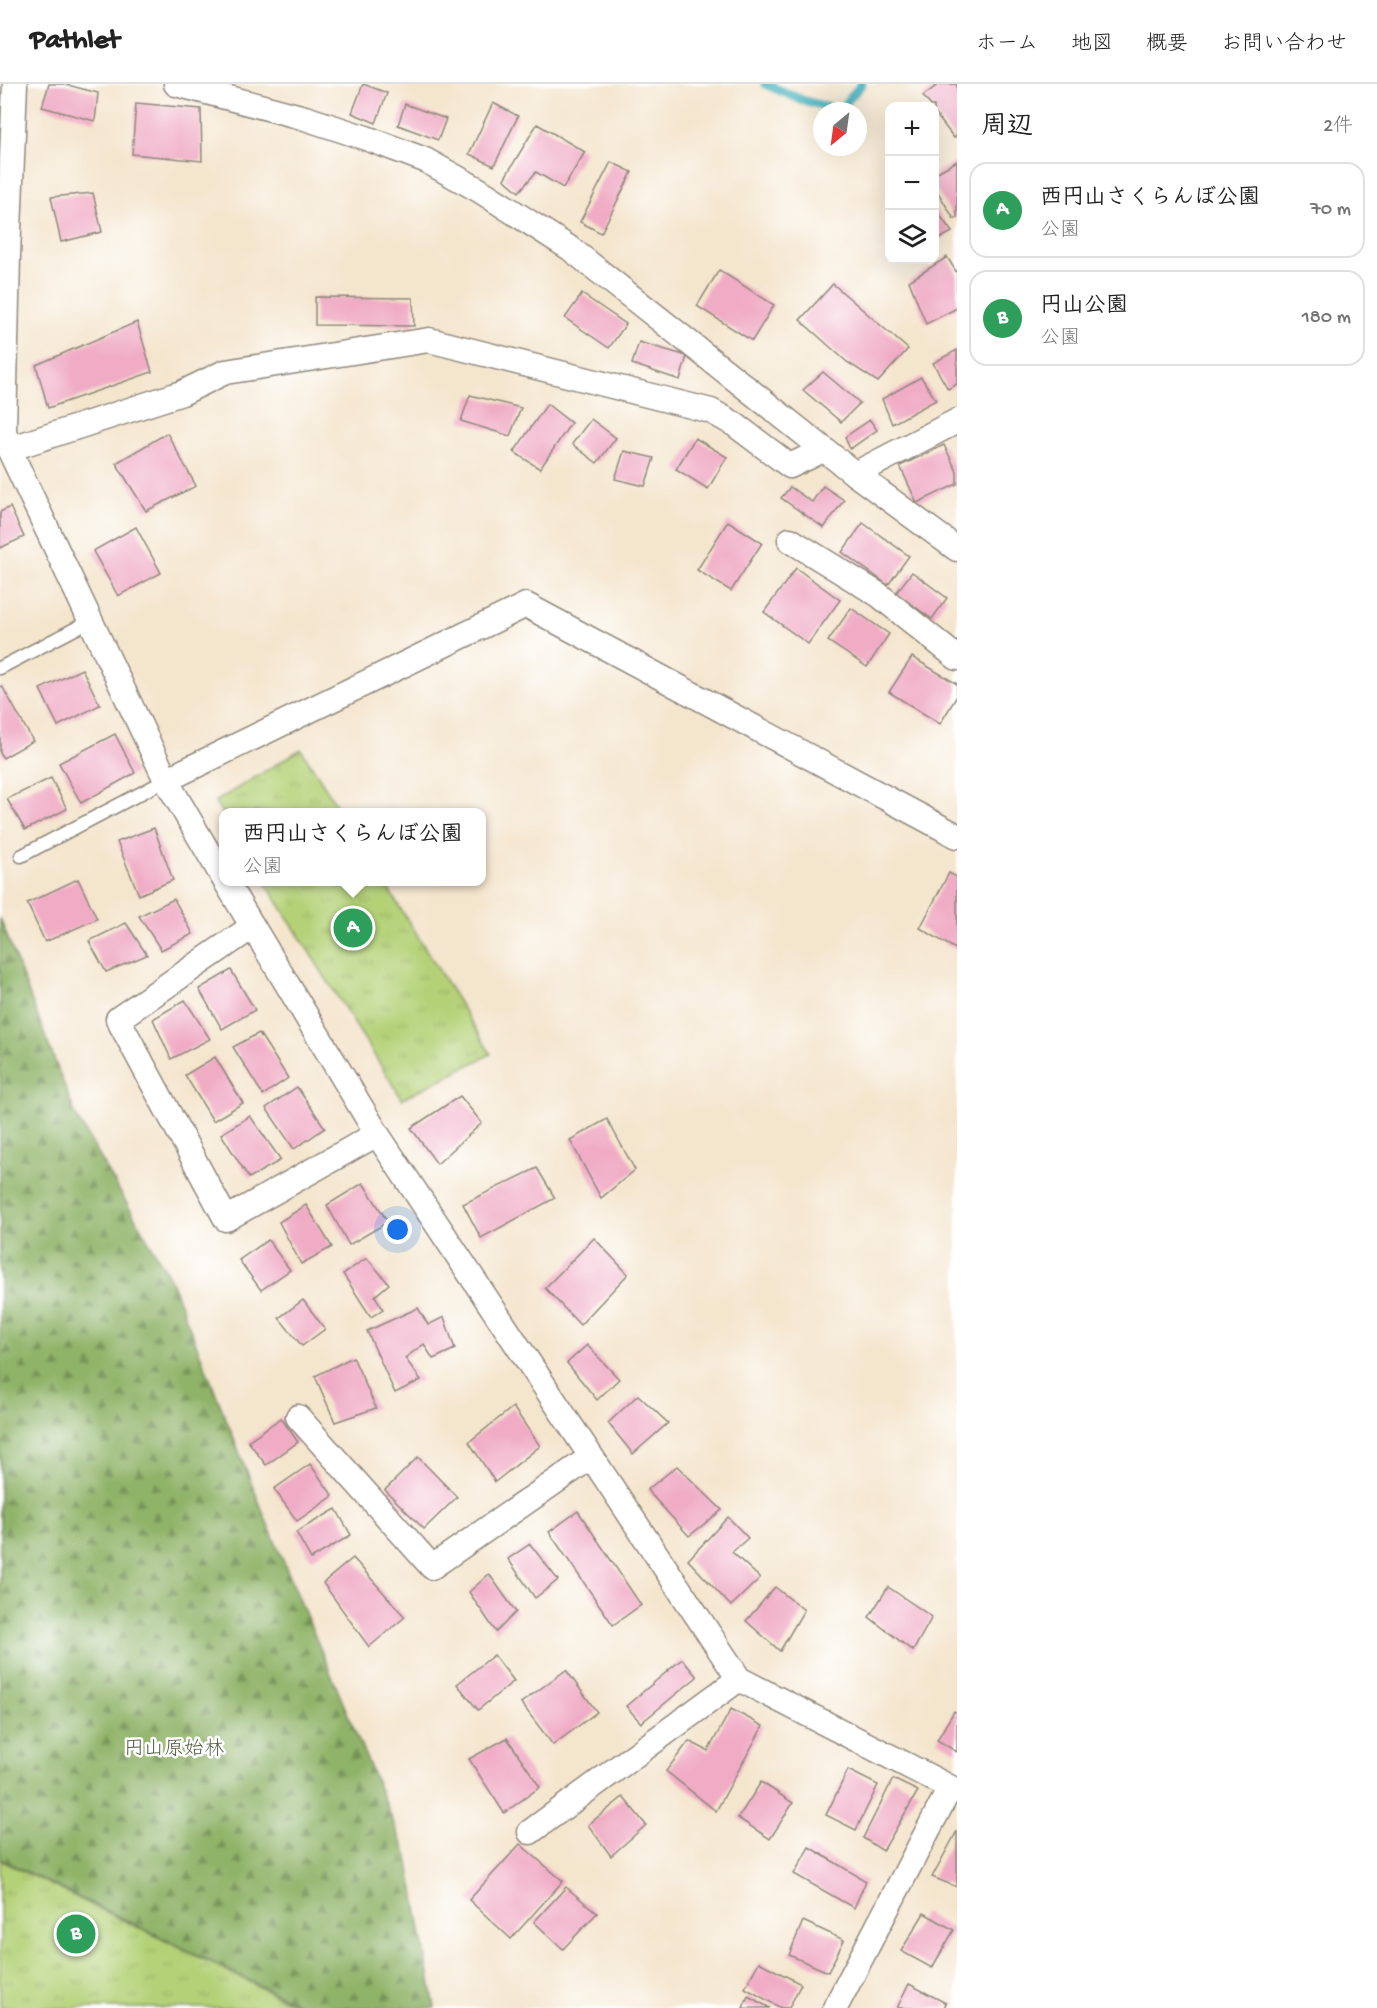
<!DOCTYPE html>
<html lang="ja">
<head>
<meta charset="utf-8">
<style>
  :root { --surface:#fff; --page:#f2f2f2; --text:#222; --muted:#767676; --line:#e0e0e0; --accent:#b5179e }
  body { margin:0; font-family:"Gochi Hand","Klee One",sans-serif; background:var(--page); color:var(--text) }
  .controls { position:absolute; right:18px; top:18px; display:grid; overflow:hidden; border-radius:12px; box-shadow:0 6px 24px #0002 }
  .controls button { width:54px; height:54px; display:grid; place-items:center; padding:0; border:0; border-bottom:2px solid var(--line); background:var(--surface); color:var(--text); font:30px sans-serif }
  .compass { position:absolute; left:813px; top:18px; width:54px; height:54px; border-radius:50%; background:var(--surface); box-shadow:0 6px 24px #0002; rotate:209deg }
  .you { position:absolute; left:398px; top:1146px; width:21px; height:21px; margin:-15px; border:4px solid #fff; border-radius:50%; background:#1a73e8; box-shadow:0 0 0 9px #1a73e833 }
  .badge { display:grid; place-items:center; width:39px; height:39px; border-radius:50%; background:var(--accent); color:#fff; font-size:20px; font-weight:700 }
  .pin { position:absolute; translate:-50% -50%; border:3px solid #fff; box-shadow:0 2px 6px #0006 }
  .popup { position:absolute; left:219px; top:724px; width:267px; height:78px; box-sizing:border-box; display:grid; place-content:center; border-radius:12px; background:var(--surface); filter:drop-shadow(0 2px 4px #0005); font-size:20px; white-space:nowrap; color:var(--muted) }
  .popup b { font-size:22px; color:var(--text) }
  .popup::after { content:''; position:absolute; left:50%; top:100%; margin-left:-12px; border:12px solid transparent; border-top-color:var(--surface) }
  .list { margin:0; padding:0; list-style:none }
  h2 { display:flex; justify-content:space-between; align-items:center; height:78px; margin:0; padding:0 24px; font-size:26px }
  h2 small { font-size:20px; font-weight:400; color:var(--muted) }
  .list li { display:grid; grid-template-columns:39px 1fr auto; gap:18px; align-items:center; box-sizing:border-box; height:96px; margin:0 12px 12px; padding:0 12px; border:2px solid var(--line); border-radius:18px }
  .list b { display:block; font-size:22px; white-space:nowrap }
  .list p { margin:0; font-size:20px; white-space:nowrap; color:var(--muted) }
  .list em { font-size:20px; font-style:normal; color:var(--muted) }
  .icon { flex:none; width:33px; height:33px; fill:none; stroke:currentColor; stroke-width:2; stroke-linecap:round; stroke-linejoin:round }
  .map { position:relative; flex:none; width:957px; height:1924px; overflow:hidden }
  header { display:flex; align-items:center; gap:36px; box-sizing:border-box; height:84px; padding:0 30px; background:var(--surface); border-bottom:2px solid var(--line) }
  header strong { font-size:28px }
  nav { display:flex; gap:33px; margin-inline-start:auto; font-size:21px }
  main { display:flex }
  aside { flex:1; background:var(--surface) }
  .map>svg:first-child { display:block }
  .forest { fill:url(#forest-firs); stroke:#5d6f4a; stroke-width:1.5 }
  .park { fill:url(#park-tufts); stroke:#707e51; stroke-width:1.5 }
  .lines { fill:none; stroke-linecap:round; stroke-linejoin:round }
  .stream { stroke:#3eaeba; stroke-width:9 }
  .building { fill:#f0acc5 }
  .lane-casing { stroke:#90887c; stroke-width:15 }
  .street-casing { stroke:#90887c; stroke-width:27 }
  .lane { stroke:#fff; stroke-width:12 }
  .street { stroke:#fff; stroke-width:24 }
  .labels { text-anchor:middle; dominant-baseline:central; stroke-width:5; stroke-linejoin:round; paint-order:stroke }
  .park-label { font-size:20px; fill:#545d42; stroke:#fff }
</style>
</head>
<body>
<header>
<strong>Pathlet</strong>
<nav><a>ホーム</a><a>地図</a><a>概要</a><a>お問い合わせ</a></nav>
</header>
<main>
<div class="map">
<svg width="957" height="1924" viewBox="0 0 957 1924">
  <defs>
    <pattern id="forest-firs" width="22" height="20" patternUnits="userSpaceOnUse" patternTransform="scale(1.5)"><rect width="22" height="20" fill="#8fb368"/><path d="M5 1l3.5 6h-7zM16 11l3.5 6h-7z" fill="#759256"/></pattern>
    <pattern id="park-tufts" width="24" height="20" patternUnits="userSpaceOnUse" patternTransform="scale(1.5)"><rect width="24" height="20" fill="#b4d177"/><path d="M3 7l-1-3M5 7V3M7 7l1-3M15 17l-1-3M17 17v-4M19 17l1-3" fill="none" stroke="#9bb467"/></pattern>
  </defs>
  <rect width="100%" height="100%" fill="#fff"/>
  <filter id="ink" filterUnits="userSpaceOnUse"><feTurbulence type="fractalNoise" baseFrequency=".0167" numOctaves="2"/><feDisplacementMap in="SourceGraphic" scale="12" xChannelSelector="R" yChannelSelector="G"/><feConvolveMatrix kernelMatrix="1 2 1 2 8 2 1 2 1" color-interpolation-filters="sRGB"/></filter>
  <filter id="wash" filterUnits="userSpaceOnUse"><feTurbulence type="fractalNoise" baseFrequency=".008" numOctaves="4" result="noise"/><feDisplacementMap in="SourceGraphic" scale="24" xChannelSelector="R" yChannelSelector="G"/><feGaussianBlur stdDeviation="1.35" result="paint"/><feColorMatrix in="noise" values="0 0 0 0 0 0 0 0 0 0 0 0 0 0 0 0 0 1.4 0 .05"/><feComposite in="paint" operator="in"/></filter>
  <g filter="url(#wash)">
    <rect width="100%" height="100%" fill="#f4e5cd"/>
    <polygon class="forest" points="0,834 76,1032 170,1194 269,1443 408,1773 435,1924 306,1924 0,1775"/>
    <g class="park">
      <polygon points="301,665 341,728 224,728 224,732 215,718"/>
      <polygon points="265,798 384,798 491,970 402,1015"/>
      <polygon points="0,1776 302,1924 0,1924"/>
    </g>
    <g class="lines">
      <polyline class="stream" points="765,0 802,16 839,26 862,0"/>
    </g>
    <g id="blocks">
      <g class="building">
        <polygon points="49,0 64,0 98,9 95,37 42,23"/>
        <polygon points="363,0 387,9 376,39 352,29"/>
        <polygon points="939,0 957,0 957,51 954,54 934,28 934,22 931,22 923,12"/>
        <polygon points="136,19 201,25 202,77 132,70"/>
        <polygon points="493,19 518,32 494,82 469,70"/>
        <polygon points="405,20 446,35 438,56 398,41"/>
        <polygon points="537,40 585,68 563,104 536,88 519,108 504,95"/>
        <polygon points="957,77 957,133 954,135 934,102 934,90"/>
        <polygon points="611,78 632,88 601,149 580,138"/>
        <polygon points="93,109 102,148 61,158 51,113"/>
        <polygon points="934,123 952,148 934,158"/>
        <polygon points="947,173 957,189 957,224 926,240 909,197"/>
        <polygon points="719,186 774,221 752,257 697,222"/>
        <polygon points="833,200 908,265 878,298 847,278 800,236"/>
        <polygon points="582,210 626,240 609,264 565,234"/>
        <polygon points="315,213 413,214 414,242 315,241"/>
        <polygon points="137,238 152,288 48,324 36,281"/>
        <polygon points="639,258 687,272 680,296 632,280"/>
        <polygon points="957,266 957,300 948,305 933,279"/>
        <polygon points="823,288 860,319 841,338 803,306"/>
        <polygon points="921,293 936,316 892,340 882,315"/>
        <polygon points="470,311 521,324 510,352 461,337"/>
        <polygon points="547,320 571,339 540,385 514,368"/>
        <polygon points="591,335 616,354 597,379 572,360"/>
        <polygon points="870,336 877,346 850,365 845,353"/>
        <polygon points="167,349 196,402 146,427 116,379"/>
        <polygon points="695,354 727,373 708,405 676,385"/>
        <polygon points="944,361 957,388 957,400 917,419 900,382"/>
        <polygon points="624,367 654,374 645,402 615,395"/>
        <polygon points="823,402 844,416 824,444 781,414 790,403 812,418"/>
        <polygon points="10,423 24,453 0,464 0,428"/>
        <polygon points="728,437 762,459 731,507 697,486"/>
        <polygon points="863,439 909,472 888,501 842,468"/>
        <polygon points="136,443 161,489 118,512 93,467"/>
        <polygon points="796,484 840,516 808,560 764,528"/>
        <polygon points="912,488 947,514 932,535 896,509"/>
        <polygon points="851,524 889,550 867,583 828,557"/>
        <polygon points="912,573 957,600 957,612 940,640 889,608"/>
        <polygon points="82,585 100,621 58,642 40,605"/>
        <polygon points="2,602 33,657 3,674 0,669 0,603"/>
        <polygon points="115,650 135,689 81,719 59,679"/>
        <polygon points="51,694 67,725 25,746 7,715"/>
        <polygon points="154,744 173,796 139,811 117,758"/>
        <polygon points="949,789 957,793 957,866 920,844"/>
        <polygon points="78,795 97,835 45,858 27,819"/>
        <polygon points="174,815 193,850 161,866 139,832"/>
        <polygon points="126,839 147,871 106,888 89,857"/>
        <polygon points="231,886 255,926 222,945 199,905"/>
        <polygon points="185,916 210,955 171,975 153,935"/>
        <polygon points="259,949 288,994 263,1011 233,963"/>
        <polygon points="215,973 243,1019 213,1037 185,991"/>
        <polygon points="297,1003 325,1044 294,1065 266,1024"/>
        <polygon points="460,1012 482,1039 437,1080 411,1044"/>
        <polygon points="250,1032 281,1076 249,1094 221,1050"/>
        <polygon points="607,1035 635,1086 601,1114 570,1056"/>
        <polygon points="537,1084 555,1114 481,1154 463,1120"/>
        <polygon points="363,1099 388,1138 349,1161 327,1121"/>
        <polygon points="306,1121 332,1163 301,1180 279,1138"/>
        <polygon points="594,1154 628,1190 580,1241 545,1204"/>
        <polygon points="268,1156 290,1186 261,1206 239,1176"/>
        <polygon points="367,1174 389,1200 375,1212 383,1225 371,1233 343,1190"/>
        <polygon points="303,1216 325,1245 302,1262 279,1234"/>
        <polygon points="418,1224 428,1241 444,1233 455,1265 433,1275 424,1260 405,1274 421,1296 395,1309 367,1247"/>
        <polygon points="587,1261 619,1295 597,1316 567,1279"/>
        <polygon points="353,1273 376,1324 335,1338 315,1292"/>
        <polygon points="638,1311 668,1339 633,1370 608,1339"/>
        <polygon points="513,1323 540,1362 495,1398 469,1358"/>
        <polygon points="281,1334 298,1358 266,1381 248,1357"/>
        <polygon points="418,1373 457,1413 424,1445 385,1406"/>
        <polygon points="310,1380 333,1412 297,1437 274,1405"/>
        <polygon points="677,1382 722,1426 689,1452 647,1406"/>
        <polygon points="336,1425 351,1451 311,1475 296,1448"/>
        <polygon points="578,1427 641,1521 613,1541 549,1448"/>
        <polygon points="728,1433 748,1454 732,1468 760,1494 731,1522 688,1476"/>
        <polygon points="530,1460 558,1496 535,1514 508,1475"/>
        <polygon points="353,1474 405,1533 369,1563 323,1499"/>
        <polygon points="489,1490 516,1528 496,1548 469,1508"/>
        <polygon points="775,1503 804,1526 780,1567 746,1537"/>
        <polygon points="888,1503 932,1533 913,1567 869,1533"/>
        <polygon points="494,1571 514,1597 478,1626 457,1600"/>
        <polygon points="682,1575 697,1593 641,1639 626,1622"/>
        <polygon points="566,1586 597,1628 553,1661 521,1619"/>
        <polygon points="731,1625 763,1642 716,1727 666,1687 689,1657 708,1667"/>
        <polygon points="954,1627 957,1629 957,1668 937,1656"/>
        <polygon points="507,1654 540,1703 504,1729 469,1675"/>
        <polygon points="848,1686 878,1701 856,1746 826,1731"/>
        <polygon points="893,1695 918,1707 883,1767 863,1754"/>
        <polygon points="761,1698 793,1719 770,1755 738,1734"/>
        <polygon points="623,1713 646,1741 611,1772 588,1741"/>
        <polygon points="957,1747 957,1803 932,1793"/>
        <polygon points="520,1760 563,1797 511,1855 469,1816"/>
        <polygon points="809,1763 866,1797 854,1824 794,1790"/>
        <polygon points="566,1803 597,1829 563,1865 534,1838"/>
        <polygon points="924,1829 954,1846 932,1884 901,1867"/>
        <polygon points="803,1837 844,1856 828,1888 789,1871"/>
        <polygon points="759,1878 801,1900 789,1924 781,1924 745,1904"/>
        <polygon points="909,1900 946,1919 944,1924 897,1924"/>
        <polygon points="748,1912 770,1924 743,1924"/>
      </g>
    </g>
  </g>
  <g filter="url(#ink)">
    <use href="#blocks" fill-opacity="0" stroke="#90887c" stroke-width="1.5"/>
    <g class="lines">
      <defs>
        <g id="lane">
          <polyline points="0,584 90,537"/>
          <polyline points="21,772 166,696"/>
        </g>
        <g id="street">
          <polyline points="15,0 8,171 4,347 9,365 166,696 224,795"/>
          <polyline points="176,0 305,34 366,54 425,76 479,106 571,165 855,390 957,465"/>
          <polyline points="9,365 182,309 225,288 429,256 711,327 734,340 790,382 823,366"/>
          <polyline points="855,390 957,337"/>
          <polyline points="790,456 879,511 957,574"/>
          <polyline points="166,696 526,521 957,752"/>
          <polyline points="226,798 377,1050 739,1595 957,1707"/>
          <polyline points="252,843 118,935 226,1135 377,1050"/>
          <polyline points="298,1333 432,1483 591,1373"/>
          <polyline points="530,1748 739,1595"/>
          <polyline points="835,1924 950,1704"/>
        </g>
      </defs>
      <use href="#lane" class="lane-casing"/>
      <use href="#street" class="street-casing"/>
      <use href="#lane" class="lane"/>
      <use href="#street" class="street"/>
    </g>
  </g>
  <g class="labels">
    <g class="park-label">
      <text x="174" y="1666">円山原始林</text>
    </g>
  </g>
</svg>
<div class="controls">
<button>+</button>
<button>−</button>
<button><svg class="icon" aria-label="layers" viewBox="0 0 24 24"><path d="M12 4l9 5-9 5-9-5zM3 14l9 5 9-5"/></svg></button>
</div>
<svg class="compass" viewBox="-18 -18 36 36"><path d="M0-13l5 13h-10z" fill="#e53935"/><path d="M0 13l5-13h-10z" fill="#767676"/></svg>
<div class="you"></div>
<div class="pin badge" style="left:353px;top:844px;background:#2e9e5b">A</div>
<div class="popup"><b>西円山さくらんぼ公園</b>公園</div>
<div class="pin badge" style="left:76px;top:1850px;background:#2e9e5b">B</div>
</div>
<aside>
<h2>周辺<small>2件</small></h2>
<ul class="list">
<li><span class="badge" style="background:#2e9e5b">A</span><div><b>西円山さくらんぼ公園</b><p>公園</p></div><em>70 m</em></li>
<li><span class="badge" style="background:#2e9e5b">B</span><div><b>円山公園</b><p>公園</p></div><em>180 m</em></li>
</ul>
</aside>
</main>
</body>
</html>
